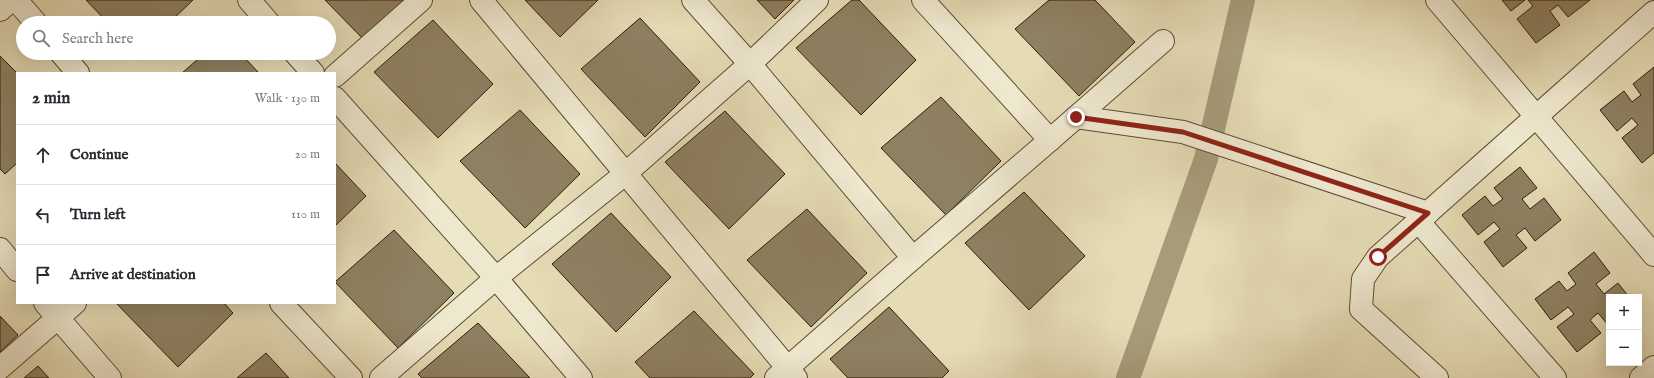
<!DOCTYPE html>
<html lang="en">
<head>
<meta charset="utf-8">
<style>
  :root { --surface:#fff; --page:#f7f7f7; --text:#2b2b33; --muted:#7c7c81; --line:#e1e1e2 }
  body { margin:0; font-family:"IM FELL English",serif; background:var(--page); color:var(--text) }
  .controls { position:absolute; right:12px; bottom:12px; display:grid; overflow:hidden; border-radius:0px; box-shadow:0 4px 16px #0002 }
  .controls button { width:36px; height:36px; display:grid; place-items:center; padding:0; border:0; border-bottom:1px solid var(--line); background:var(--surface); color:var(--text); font:20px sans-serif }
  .stop { position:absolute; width:12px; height:12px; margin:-9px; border:3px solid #8f2418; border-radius:50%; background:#fff }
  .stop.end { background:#8f2418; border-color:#fff; box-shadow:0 1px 4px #0008 }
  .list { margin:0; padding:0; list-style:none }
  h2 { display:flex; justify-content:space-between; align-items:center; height:52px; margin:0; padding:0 16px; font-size:17px }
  h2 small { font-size:13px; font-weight:400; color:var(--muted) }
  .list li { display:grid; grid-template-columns:26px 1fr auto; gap:12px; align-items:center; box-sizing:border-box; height:60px; padding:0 16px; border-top:1px solid var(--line) }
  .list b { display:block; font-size:15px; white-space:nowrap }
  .list em { font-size:13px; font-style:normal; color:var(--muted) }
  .icon { flex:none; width:22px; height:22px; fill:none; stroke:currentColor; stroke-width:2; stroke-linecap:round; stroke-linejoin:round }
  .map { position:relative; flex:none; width:1654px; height:378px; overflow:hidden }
  .search { position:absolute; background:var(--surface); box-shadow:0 4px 16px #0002; left:16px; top:16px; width:320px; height:44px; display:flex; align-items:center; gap:10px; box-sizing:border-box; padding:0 14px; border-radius:22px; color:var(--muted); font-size:15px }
  .panel { position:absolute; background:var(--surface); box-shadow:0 4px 16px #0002; left:16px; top:72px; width:320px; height:232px; border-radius:0px }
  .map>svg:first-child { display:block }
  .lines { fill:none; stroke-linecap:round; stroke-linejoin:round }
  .canal { stroke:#a79b7a; stroke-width:24 }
  .building { fill:#8e8062; stroke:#2f1e08 }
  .minor-casing { stroke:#5c4d33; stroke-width:24 }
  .minor { stroke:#eee8cf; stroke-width:22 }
  .route { stroke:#8f2418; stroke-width:5 }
</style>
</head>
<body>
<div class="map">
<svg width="1654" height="378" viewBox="0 0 1654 378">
  <rect width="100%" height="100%" fill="#e5dbb5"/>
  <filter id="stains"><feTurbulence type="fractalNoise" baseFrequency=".005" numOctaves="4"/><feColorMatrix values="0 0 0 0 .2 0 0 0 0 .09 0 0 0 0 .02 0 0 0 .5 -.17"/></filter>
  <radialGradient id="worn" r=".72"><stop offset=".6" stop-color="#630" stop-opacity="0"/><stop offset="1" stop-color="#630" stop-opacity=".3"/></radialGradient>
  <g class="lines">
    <polyline class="canal" points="1128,378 1206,159 1243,0"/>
  </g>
  <g class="building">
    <polygon points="86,0 193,0 169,23 108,23"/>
    <polygon points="325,0 405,0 364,40"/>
    <polygon points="525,0 598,0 560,37"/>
    <polygon points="757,0 794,0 775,19"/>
    <polygon points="852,0 859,0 916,60 861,115 796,48"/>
    <polygon points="1049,0 1095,0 1135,42 1079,96 1015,29"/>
    <polygon points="1502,0 1525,0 1511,11"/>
    <polygon points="1528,0 1590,0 1568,17 1558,5 1550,11 1560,25 1536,43 1517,19 1533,6"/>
    <polygon points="640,18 700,82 645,137 581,69"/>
    <polygon points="433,20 493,84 438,138 374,72"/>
    <polygon points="205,53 240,53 259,73 182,73"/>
    <polygon points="0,56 17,73 17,163 5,174 0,169"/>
    <polygon points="1654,67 1654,153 1642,163 1622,138 1638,125 1632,118 1617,131 1600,110 1624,91 1632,102 1641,95 1633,84"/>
    <polygon points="941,97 1001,161 946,215 881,148"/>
    <polygon points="520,110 580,174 525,228 460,161"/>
    <polygon points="725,111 785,174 729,229 665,162"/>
    <polygon points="335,163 366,196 335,226"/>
    <polygon points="1520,167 1537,188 1522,199 1530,209 1544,198 1561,220 1535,241 1525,228 1516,235 1527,248 1503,267 1484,242 1500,229 1494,222 1478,235 1462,215 1485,196 1493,206 1503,199 1494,188"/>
    <polygon points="1024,192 1085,256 1029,310 965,243"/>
    <polygon points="807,209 867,273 811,327 747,260"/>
    <polygon points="611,213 671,277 616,332 552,264"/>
    <polygon points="394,230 454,293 398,348 335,282"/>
    <polygon points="1594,252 1610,273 1596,284 1604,294 1618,283 1629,297 1609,297 1609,326 1598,313 1590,320 1601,333 1577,352 1557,327 1574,314 1568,307 1551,320 1535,299 1559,281 1567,291 1576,284 1568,273"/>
    <polygon points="116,303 224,303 233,313 178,367"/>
    <polygon points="889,307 949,371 942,378 848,378 830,359"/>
    <polygon points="694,311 754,374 750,378 650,378 635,362"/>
    <polygon points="0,316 18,335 0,352"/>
    <polygon points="478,323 530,378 422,378 418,374"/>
    <polygon points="266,353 289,378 237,378"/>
    <polygon points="38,366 49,378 24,378"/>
  </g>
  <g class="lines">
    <defs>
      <g id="minor">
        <polyline points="16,0 36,23"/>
        <polyline points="249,0 269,23"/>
        <polyline points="481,0 796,378"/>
        <polyline points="693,0 750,64 913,258"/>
        <polyline points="923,0 1050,140"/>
        <polyline points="1437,0 1654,255"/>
        <polyline points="0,10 11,0"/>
        <polyline points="61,53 78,73"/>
        <polyline points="295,53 313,73"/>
        <polyline points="335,76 421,0"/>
        <polyline points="335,98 496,278 581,378"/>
        <polyline points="1076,117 1183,132 1428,213"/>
        <polyline points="1418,221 1555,378"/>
        <polyline points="0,249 17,270"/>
        <polyline points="45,303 110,378"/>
        <polyline points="281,303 351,378"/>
        <polyline points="0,368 75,303"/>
        <polyline points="381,378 496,278 625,174 750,64 817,0"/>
        <polyline points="776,378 913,258 1050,140 1163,41"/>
        <polyline points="1437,378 1361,309 1363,279 1378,257 1654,12"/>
        <polyline points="1641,378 1654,367"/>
      </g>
    </defs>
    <use href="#minor" class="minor-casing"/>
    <use href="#minor" class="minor"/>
  </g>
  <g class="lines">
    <polyline class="route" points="1076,117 1183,132 1428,213 1378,257"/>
  </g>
  <rect width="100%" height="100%" filter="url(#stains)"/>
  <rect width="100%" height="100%" fill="url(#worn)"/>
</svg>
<div class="controls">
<button>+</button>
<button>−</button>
</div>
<div class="stop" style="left:1378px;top:257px"></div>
<div class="stop end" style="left:1076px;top:117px"></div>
<div class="search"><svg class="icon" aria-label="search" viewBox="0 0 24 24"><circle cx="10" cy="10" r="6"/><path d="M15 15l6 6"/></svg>Search here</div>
<section class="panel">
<h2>2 min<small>Walk · 130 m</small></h2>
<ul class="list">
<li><svg class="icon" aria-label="ahead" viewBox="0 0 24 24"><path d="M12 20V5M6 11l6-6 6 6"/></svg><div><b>Continue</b></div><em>20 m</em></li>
<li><svg class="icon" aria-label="left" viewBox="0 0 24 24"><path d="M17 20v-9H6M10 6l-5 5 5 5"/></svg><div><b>Turn left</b></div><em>110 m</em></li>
<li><svg class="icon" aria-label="arrive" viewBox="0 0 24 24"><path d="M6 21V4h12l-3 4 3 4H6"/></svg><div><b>Arrive at destination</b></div></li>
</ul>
</section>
</div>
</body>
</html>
